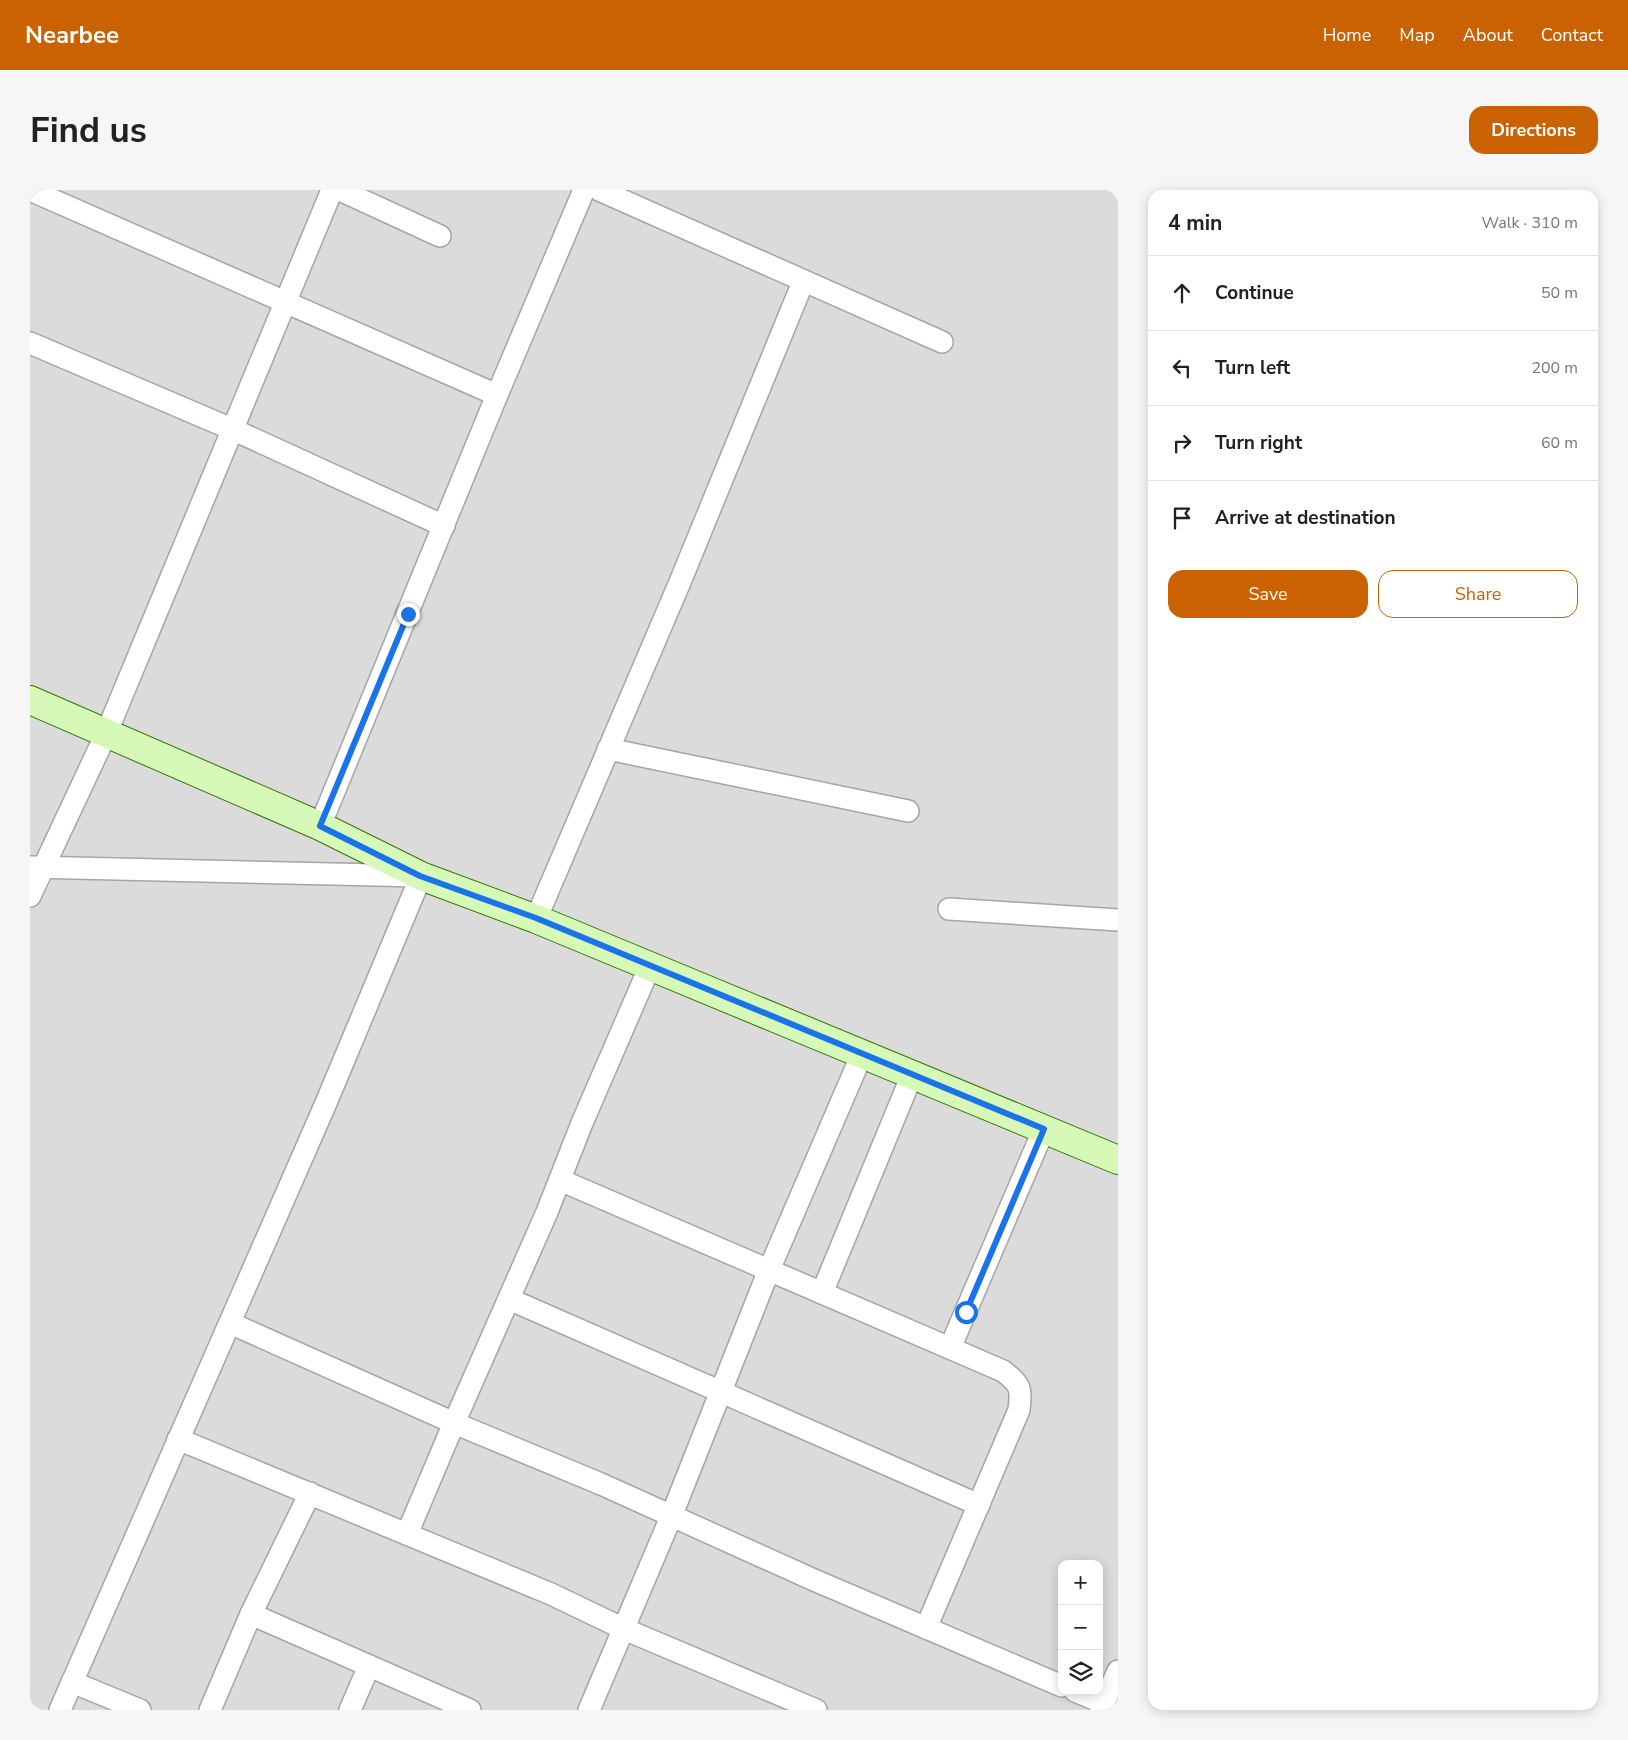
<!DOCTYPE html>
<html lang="en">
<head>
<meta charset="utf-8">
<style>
  :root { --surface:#fff; --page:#f6f6f6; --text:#222; --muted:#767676; --line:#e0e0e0; --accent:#cb6201 }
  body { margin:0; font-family:"Nunito Sans",sans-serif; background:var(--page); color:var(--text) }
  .controls { position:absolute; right:15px; bottom:15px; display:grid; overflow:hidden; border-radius:10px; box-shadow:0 2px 12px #0003 }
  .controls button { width:45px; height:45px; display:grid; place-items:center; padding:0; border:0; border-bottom:1px solid var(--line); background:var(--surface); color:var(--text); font:25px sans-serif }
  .stop { position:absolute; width:15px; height:15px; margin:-11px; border:4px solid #1a73e8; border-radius:50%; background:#fff }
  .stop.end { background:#1a73e8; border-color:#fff; box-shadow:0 1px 5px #0008 }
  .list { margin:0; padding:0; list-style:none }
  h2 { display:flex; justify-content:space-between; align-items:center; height:65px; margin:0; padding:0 20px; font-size:21px }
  h2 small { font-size:16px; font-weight:400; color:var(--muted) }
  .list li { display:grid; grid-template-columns:32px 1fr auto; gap:15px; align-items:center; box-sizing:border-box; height:75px; padding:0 20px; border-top:1px solid var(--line) }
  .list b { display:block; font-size:19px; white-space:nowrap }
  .list em { font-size:16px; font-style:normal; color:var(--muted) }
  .actions { display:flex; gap:10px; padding:15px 20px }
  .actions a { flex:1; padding:11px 0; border:1px solid var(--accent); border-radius:15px; text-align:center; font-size:18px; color:var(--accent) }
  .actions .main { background:var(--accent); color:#fff }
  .icon { flex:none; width:28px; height:28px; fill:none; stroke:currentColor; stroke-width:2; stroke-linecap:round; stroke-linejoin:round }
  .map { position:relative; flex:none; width:1088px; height:1520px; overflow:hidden; border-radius:15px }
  header { display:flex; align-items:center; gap:30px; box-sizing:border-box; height:70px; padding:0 25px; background:var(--accent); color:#fff }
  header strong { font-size:24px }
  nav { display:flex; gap:28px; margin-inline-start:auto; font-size:18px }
  .intro { display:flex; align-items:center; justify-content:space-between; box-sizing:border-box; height:120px; padding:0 30px }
  h1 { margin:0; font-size:35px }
  .button { padding:12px 22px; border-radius:15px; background:var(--accent); color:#fff; font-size:18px; font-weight:700 }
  main { display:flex; gap:30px; padding:0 30px }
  aside { flex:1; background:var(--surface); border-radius:15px; box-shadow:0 2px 12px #0003 }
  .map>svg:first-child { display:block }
  .residential { fill:#dcdbdb; fill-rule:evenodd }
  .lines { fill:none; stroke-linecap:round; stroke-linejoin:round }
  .minor-casing { stroke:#a5a5a5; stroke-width:24 }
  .secondary-casing { stroke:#337405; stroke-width:30 }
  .minor { stroke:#fff; stroke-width:21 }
  .secondary { stroke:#d6f9b8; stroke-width:28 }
  .route { stroke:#1a73e8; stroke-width:6 }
</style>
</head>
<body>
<header>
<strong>Nearbee</strong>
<nav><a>Home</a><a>Map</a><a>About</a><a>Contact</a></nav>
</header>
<div class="intro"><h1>Find us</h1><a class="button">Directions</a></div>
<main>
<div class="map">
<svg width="1088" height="1520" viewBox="0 0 1088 1520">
  <rect width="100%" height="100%" fill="#edefe4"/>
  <path class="residential" d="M 0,0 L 1088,0 L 1088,1520 L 0,1520 ZM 1032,1374 L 1069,1374 L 1069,1501 L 1032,1501 Z"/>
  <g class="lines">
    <defs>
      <g id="minor">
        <polyline points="0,0 467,205"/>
        <polyline points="310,0 410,46"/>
        <polyline points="569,0 912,152"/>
        <polyline points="0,153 204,240 414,336"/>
        <polyline points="578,559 878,621"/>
        <polyline points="290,636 467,205 554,0"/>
        <polyline points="0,677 391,686 296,913 30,1520"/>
        <polyline points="0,706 76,544 302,0"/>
        <polyline points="919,719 1088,730"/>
        <polyline points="506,729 650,392 773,92"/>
        <path d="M 530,990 L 973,1181 C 990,1194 992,1198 989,1220 L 896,1438"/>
        <polyline points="792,1103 882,885"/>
        <polyline points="479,1109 949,1315"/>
        <polyline points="200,1133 424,1233 571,1294 784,1390 1032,1496"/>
        <polyline points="920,1158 1014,939"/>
        <polyline points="148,1249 521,1404 594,1439 786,1520"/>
        <polyline points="377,1344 424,1233 517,1022 552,933 620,776"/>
        <polyline points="221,1424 440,1520"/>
        <polyline points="42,1492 110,1520"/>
        <polyline points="1045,1501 1074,1513"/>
        <polyline points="180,1520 221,1424 280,1303"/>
        <polyline points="320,1520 339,1476"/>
        <polyline points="559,1520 641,1327 739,1080 832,864"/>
        <polyline points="1071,1520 1088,1481"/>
      </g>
      <polyline id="secondary" points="0,510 290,636 391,686 506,729 1088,970"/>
    </defs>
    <use href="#minor" class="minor-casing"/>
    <use href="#secondary" class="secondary-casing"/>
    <use href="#minor" class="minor"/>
    <use href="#secondary" class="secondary"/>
  </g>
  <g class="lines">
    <polyline class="route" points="378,424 290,636 390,686 506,728 1014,939 936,1122"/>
  </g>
</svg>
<div class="controls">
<button>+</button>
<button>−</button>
<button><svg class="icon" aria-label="layers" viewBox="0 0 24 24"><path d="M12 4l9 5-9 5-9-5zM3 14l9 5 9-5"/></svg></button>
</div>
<div class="stop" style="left:936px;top:1122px"></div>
<div class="stop end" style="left:378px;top:424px"></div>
</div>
<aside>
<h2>4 min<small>Walk · 310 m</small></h2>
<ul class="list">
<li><svg class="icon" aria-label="ahead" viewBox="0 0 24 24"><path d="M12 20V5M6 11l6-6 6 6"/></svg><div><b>Continue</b></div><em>50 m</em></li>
<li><svg class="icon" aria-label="left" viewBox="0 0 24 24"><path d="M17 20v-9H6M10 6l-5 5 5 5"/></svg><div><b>Turn left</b></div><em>200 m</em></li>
<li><svg class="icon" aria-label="right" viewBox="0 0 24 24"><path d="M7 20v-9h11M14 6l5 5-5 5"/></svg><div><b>Turn right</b></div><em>60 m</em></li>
<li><svg class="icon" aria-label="arrive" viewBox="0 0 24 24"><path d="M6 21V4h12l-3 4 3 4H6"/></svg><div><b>Arrive at destination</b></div></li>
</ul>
<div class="actions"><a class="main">Save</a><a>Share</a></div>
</aside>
</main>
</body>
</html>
